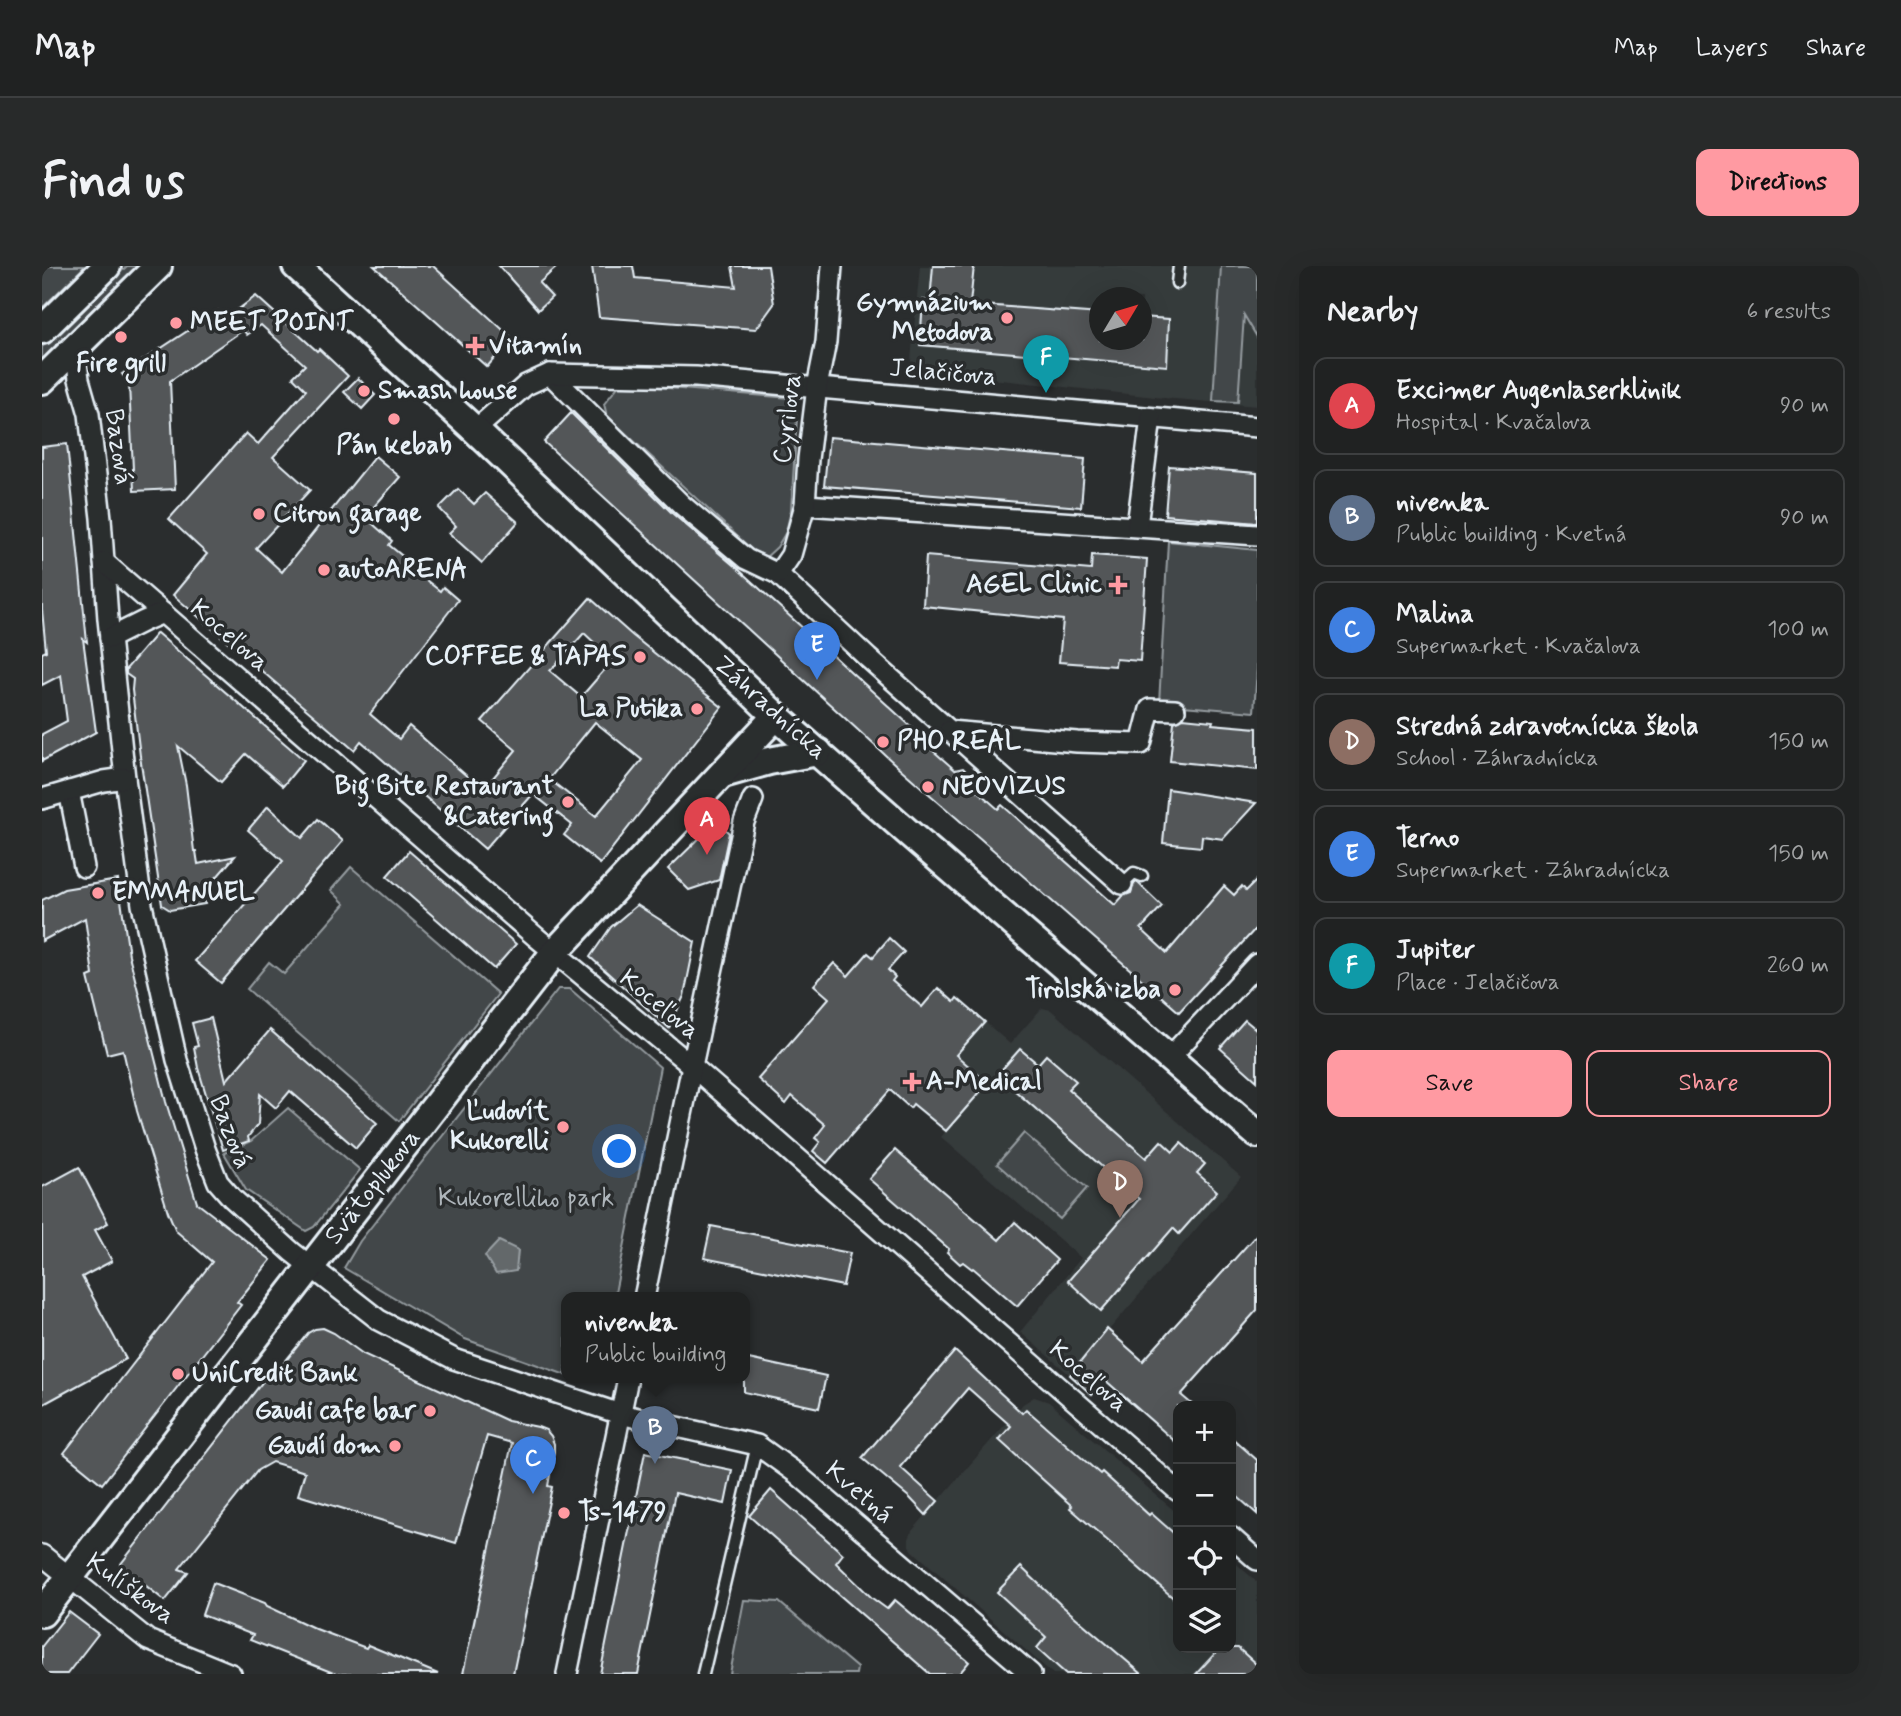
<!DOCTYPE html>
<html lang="en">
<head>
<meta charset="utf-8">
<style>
  :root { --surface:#202222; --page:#282a2a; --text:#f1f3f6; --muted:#a2a4a5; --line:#3d3f40; --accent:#ff9aa2 }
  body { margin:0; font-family:Mynerve,sans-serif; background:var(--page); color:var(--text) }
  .controls { position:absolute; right:21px; bottom:21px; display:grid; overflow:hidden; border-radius:14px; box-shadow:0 7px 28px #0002 }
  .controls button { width:63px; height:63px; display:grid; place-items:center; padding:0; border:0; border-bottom:2px solid var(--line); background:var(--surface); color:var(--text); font:35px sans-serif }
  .compass { position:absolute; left:1047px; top:21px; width:63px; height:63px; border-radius:50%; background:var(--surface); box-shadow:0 7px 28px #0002; rotate:52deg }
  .you { position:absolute; left:578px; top:886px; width:24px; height:24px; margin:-18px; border:5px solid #fff; border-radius:50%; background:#1a73e8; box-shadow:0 0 0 10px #1a73e833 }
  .badge { display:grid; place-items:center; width:46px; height:46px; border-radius:50%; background:var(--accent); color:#fff; font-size:23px; font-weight:700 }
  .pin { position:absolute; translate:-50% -58px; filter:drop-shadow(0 2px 4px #0008) }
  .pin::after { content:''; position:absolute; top:37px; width:24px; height:21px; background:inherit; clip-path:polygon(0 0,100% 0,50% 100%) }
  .popup { position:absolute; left:519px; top:1026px; width:189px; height:91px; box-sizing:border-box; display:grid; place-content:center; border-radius:14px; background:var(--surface); filter:drop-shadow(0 2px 5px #0005); font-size:23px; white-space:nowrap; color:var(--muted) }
  .popup b { font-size:26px; color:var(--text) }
  .popup::after { content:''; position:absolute; left:50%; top:100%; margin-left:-14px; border:14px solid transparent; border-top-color:var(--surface) }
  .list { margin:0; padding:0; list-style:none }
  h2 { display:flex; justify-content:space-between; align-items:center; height:91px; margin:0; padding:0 28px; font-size:30px }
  h2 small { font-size:23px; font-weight:400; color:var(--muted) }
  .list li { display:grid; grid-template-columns:46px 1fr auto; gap:21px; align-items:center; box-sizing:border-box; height:98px; margin:0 14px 14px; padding:0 14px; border:2px solid var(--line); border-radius:14px }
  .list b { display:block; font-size:26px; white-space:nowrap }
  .list p { margin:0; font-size:23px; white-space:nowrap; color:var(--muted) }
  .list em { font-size:23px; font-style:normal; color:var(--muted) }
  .actions { display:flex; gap:14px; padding:21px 28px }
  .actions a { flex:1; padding:16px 0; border:2px solid var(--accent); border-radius:14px; text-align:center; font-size:24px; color:var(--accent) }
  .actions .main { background:var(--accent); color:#111 }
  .icon { flex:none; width:38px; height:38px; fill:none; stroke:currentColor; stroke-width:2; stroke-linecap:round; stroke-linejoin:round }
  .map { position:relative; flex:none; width:1215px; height:1408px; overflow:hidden; border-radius:14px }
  header { display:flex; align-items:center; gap:42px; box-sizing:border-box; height:98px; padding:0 35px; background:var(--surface); border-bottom:2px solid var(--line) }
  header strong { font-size:33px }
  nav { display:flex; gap:38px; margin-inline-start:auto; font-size:24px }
  .intro { display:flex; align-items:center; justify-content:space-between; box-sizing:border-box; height:168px; padding:0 42px }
  h1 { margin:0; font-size:49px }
  .button { padding:18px 32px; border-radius:14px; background:var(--accent); color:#111; font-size:24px; font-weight:700 }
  main { display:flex; gap:42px; padding:0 42px }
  aside { flex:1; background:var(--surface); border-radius:14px; box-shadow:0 7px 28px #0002 }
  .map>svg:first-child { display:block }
  .built { fill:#363a3b; fill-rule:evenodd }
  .green { fill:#424648; stroke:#959ca0; stroke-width:2 }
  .water { fill:#63686b; stroke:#989fa3; stroke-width:2 }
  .building { fill:#535759; stroke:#e8f1f8; stroke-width:2; fill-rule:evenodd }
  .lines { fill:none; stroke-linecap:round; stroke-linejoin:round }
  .lane-casing { stroke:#e8f1f8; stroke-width:15 }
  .street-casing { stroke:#e8f1f8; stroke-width:24 }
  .secondary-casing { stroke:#e8f1f8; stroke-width:32 }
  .lane { stroke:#2a2d2e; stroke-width:10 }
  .street { stroke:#2a2d2e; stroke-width:19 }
  .secondary { stroke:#2a2d2e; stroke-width:26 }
  .poi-dot { fill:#ff9aa2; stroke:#2a2d2e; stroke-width:2.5 }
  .labels { text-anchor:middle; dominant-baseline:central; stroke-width:7; stroke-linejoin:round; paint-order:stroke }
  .poi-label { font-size:26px; font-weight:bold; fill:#e8f1f8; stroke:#2a2d2e; text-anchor:start }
  .street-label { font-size:26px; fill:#e8f1f8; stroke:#2a2d2e }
  .park-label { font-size:26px; fill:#aeb5ba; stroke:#2a2d2e }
</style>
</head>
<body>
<header>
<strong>Map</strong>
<nav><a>Map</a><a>Layers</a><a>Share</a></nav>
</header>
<div class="intro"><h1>Find us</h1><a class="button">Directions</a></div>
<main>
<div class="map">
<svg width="1215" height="1408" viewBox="0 0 1215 1408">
  <rect width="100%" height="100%" fill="#2a2d2e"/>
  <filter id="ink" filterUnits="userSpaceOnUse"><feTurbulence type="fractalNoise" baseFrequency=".0143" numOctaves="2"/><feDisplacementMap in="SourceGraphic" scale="14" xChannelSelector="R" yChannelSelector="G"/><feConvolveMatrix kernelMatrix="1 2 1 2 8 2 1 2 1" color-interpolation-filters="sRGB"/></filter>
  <g filter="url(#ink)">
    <g class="built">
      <path d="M 878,0 L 1215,0 L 1215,140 L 1122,132 L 868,104 ZM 1058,32 L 1100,32 L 1100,74 L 1058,74 Z"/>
      <polygon points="1000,742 1009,744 1199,911 1028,1109 978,1066 1039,992 899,871 946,817 929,802 907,797 943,756 968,778"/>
      <polygon points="992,1131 1007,1136 1136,1248 1136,1382 1189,1382 1189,1293 1215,1316 1215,1405 1212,1408 1011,1408 871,1285 867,1280 867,1273 870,1265 981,1138"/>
    </g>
    <g class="green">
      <polygon points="0,0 43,0 0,42"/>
      <polygon points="85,0 98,0 0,95 0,81"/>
      <polygon points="1179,0 1215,0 1215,71 1202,49 1196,136 1171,135"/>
      <polygon points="578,118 749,132 755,152 749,244 744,266 735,281 721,294 565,150 562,138"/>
      <polygon points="1126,275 1215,284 1215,403 1212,446 1117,438"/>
      <polygon points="309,601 456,728 357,855 205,723 227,696 242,708 303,638 289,624"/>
      <polygon points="516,723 528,723 618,801 572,1032 524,1032 524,1109 423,1073 302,1002 318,975"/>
      <polygon points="246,842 318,904 272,961 264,965 204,924 182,887 208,876"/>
      <polygon points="982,867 1045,922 1018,953 955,898"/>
      <polygon points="702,1334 737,1336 815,1402 814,1408 688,1408"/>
    </g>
    <polygon class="water" points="457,975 476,984 474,1005 454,1008 443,990"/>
    <g class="building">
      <polygon points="332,0 391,0 470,72 445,101"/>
      <polygon points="457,0 516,0 497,17 510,31 496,44"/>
      <polygon points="550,0 591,0 593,12 694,21 690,0 726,0 732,38 714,63 557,51"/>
      <polygon points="891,0 932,0 928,38 1058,48 1058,74 1100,74 1100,51 1127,53 1125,100 878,79 881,34 888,35"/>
      <path d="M 214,30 L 275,85 L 277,83 L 306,110 L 231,191 L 268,224 L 214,282 L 240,306 L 333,190 L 358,211 L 323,251 L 350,275 L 347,279 L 364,293 L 361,296 L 398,325 L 401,321 L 416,334 L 328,448 L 357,473 L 367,460 L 441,524 L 474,484 L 440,455 L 548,332 L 591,370 L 680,441 L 558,598 L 522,569 L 530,559 L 491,528 L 443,583 L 319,475 L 312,484 L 131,329 L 165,288 L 127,253 L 204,167 L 216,178 L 264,124 L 251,111 L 263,99 L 219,59 L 205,69 L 201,64 L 128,115 L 133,223 L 92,225 L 87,118 L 80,108 L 176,45 L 182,54 ZM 542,367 L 571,394 L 539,431 L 508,405 ZM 553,456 L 600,494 L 554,550 L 507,513 Z"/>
      <polygon points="316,112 333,129 320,143 302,126"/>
      <polygon points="529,147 631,248 696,303 864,456 883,473 880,475 913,504 921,502 931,512 930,520 956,543 960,539 1073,639 1081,630 1089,627 1092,618 1095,616 1120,640 1099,663 1125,687 1182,620 1192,629 1200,620 1204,625 1215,614 1215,661 1137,746 854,499 502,176"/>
      <polygon points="787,171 1043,193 1039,241 782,220"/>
      <polygon points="25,178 45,376 41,373 54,466 0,495 0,468 25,455 19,409 0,419 0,387 4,385 0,344 0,181"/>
      <polygon points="1127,200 1215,207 1215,257 1123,249"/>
      <polygon points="416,223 432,238 443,227 476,256 440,297 407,267 414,260 397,242"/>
      <polygon points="1050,289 1105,293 1098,395 1074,393 1073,400 1017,396 1021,354 881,340 884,290 1049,304"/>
      <polygon points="115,367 262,494 241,520 204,488 179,516 136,480 144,519 152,585 154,585 156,598 193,590 161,627 163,638 128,644 120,639 98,490 90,424 91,413 84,408 84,403"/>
      <polygon points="1141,452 1171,455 1170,458 1215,462 1215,504 1128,495 1132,456"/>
      <polygon points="1126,523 1214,537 1181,573 1160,570 1159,581 1121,577"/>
      <polygon points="226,540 260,572 276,553 301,575 179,717 153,695 241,595 206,564"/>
      <polygon points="675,555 687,567 677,614 647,624 626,603"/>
      <polygon points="367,585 474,678 452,703 345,610"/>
      <polygon points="76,614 87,689 124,836 155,937 229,994 195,1036 199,1039 60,1218 22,1187 170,996 134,965 126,946 95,845 81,784 65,788 46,711 51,709 43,652 0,675 0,634 22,623"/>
      <polygon points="595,639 653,676 642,730 627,762 548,691 569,661"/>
      <polygon points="847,672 862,686 846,704 853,711 850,715 880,741 896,722 912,736 915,732 943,756 914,789 946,817 904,865 871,838 868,842 848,824 785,897 771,885 778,876 773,872 783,859 750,830 744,838 716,813 787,732 772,719 792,697 806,710 826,687 831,691"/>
      <polygon points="169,752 184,815 228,764 335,857 314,882 248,825 234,842 218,828 216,858 206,871 207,875 181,884 156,802 152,781 156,780 150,757"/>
      <polygon points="1203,754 1215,764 1215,815 1178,782"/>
      <polygon points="978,783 996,798 1004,789 1034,815 1026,823 1104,892 1119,875 1131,886 1139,877 1163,898 1155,907 1175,925 1137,968 1131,962 1059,1045 1026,1015 1097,933 955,809"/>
      <polygon points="853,884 957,974 973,956 1015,994 975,1040 931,1002 930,1003 921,996 918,998 905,986 907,983 827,913"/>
      <polygon points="37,901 66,957 53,964 70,995 40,1011 84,1093 0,1139 0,921"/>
      <polygon points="669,960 808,987 801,1020 662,992"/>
      <polygon points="1215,968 1215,1044 1139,1129 1152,1140 1136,1140 1136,1178 1063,1114 1050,1129 1028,1109 1065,1063 1101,1095"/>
      <polygon points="281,1062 292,1067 321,1088 466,1155 496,1161 504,1164 509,1170 512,1178 512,1186 506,1220 510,1221 471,1408 421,1408 470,1177 445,1170 414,1277 256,1229 263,1206 230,1196 216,1204 137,1303 146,1306 123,1335 78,1299 229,1105 233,1108 266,1067 273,1063"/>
      <polygon points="913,1085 980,1147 984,1143 1058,1208 1060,1206 1107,1249 1109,1247 1136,1271 1136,1336 1028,1242 1030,1240 957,1174 969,1160 926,1122 858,1201 896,1235 884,1249 868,1232 820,1192"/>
      <polygon points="702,1092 784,1110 777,1142 702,1126"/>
      <polygon points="1189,1171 1215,1194 1215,1248 1189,1225"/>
      <polygon points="603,1186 690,1204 683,1238 633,1227 596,1408 558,1408"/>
      <polygon points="729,1224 801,1288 794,1297 830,1332 845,1343 853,1334 927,1396 917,1408 888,1408 707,1250"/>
      <polygon points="979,1301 1018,1338 1100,1408 1024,1408 995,1382 1004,1371 955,1326"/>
      <polygon points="171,1317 223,1337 225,1340 274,1363 324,1382 326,1379 396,1408 294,1408 208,1374 211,1369 160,1349"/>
      <polygon points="27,1346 56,1368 25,1408 0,1408 0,1380"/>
      <polygon points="1178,1382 1196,1382 1215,1399 1215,1408 1154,1408"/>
    </g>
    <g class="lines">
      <defs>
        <g id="lane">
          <polyline points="1135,17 1137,0"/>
          <polyline points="1080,618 1092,607 1100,610"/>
          <polyline points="661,1408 715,1179"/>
        </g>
        <g id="street">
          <polyline points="33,82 37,113 47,148 59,252 66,353 83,512 100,639 135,794 163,883 176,916 190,932 250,986 337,1054 412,1093 578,1148 715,1179 754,1207 989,1408"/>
          <polyline points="508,108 640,239 704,293 736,308 826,392 1080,618"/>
          <polyline points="433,164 484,119 508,108 654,111 1215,161"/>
          <polyline points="763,239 1215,269"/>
          <polyline points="1095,260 1109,152"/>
          <polyline points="62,296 494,671 650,800 1136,1225"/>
          <polyline points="736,308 749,289 763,239 766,193 775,121 784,76 790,0"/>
          <polyline points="68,372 102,355 121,347"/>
          <polyline points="907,465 1035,476 1099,478 1108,443 1133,444"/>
          <polyline points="27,525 42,601"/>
          <polyline points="0,533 62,515 83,512"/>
          <polyline points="1127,792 1215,698"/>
          <polyline points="602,1032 650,800 702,556 711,533"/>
          <polyline points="1189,1271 1215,1294"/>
          <polyline points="0,1289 106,1374 189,1408"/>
          <polyline points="525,1408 586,1112"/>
        </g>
        <g id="secondary">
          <polyline points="254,0 433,164 734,450 869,569 1215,868"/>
          <polyline points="0,64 65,0"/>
          <polyline points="0,114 116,0"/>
          <polyline points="681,508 727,495 776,486"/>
          <polyline points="0,1347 512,687 734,450"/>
        </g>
      </defs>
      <use href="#lane" class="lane-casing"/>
      <use href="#street" class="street-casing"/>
      <use href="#secondary" class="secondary-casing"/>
      <use href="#lane" class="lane"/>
      <use href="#street" class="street"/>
      <use href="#secondary" class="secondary"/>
    </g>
  </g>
  <g class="poi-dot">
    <circle cx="965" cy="52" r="7"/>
    <circle cx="134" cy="57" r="7"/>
    <circle cx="79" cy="71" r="7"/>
    <path d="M429.5 69.5h7v7h7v7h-7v7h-7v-7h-7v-7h7z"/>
    <circle cx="322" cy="125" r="7"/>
    <circle cx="352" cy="153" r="7"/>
    <circle cx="217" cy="248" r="7"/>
    <circle cx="282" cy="304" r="7"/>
    <path d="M1072.5 308.5h7v7h7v7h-7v7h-7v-7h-7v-7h7z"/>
    <circle cx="598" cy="391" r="7"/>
    <circle cx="655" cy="443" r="7"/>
    <circle cx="841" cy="476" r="7"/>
    <circle cx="886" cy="521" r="7"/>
    <circle cx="526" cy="536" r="7"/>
    <circle cx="56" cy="627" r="7"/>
    <circle cx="1133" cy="724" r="7"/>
    <path d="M866.5 805.5h7v7h7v7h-7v7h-7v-7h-7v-7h7z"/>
    <circle cx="521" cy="861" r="7"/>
    <circle cx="136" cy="1108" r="7"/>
    <circle cx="388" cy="1145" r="7"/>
    <circle cx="353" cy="1180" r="7"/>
    <circle cx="522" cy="1247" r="7"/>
  </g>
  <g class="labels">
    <g class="poi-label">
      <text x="951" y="37" text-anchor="end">Gymnázium<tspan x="951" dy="30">Metodova</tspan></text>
      <text x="148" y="57">MEET POINT</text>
      <text x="447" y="80">Vitamín</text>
      <text x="79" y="98" text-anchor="middle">Fire grill</text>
      <text x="336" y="125">Smash house</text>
      <text x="352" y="180" text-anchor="middle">Pán kebab</text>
      <text x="231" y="248">Citron garage</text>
      <text x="296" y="304">autoARENA</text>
      <text x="1060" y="319" text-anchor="end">AGEL Clinic</text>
      <text x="584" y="391" text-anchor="end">COFFEE &amp; TAPAS</text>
      <text x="641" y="443" text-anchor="end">La Putika</text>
      <text x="855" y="476">PHO REAL</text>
      <text x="512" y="521" text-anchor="end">Big Bite Restaurant<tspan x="512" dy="30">&amp;Catering</tspan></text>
      <text x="900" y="521">NEOVIZUS</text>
      <text x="70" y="627">EMMANUEL</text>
      <text x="1119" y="724" text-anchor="end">Tirolská izba</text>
      <text x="884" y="816">A-Medical</text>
      <text x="507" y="846" text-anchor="end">Ľudovít<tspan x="507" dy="30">Kukorelli</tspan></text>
      <text x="150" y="1108">UniCredit Bank</text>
      <text x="374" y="1145" text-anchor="end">Gaudi cafe bar</text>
      <text x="339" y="1180" text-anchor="end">Gaudí dom</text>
      <text x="536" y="1247">Ts-1479</text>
    </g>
    <g class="street-label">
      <text transform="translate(901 107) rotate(5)">Jelačičova</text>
      <text transform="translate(746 153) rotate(-83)">Cyrilova</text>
      <text transform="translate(76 181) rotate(82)">Bazová</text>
      <text transform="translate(187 370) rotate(41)">Koceľova</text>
      <text transform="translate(728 442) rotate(42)">Záhradnícka</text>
      <text transform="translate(617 739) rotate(39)">Koceľova</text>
      <text transform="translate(188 866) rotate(69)">Bazová</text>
      <text transform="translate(331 921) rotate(-52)">Svätoplukova</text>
      <text transform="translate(1046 1111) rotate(41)">Koceľova</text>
      <text transform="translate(817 1227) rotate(41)">Kvetná</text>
      <text transform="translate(88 1323) rotate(36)">Kulíškova</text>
    </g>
    <g class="park-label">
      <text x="484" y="933">Kukorelliho park</text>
    </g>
  </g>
</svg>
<div class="controls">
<button>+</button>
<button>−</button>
<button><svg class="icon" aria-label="locate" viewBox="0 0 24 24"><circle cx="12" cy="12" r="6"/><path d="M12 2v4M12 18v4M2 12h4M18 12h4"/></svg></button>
<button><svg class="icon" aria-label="layers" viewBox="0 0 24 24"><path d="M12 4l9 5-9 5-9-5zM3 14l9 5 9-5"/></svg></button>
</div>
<svg class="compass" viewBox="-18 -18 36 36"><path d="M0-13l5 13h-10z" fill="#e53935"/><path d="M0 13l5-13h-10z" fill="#a2a4a5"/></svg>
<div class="you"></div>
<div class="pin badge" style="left:665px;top:589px;background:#e0444e">A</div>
<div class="pin badge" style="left:613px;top:1198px;background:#5c6f8a">B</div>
<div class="popup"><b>nivenka</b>Public building</div>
<div class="pin badge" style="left:491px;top:1228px;background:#3f7fe0">C</div>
<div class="pin badge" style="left:1078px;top:952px;background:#8d6e63">D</div>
<div class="pin badge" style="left:775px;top:414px;background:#3f7fe0">E</div>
<div class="pin badge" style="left:1004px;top:127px;background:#0f9aa8">F</div>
</div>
<aside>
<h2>Nearby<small>6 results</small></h2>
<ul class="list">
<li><span class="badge" style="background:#e0444e">A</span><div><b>Excimer Augenlaserklinik</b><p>Hospital · Kvačalova</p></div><em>90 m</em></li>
<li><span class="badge" style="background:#5c6f8a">B</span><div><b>nivenka</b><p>Public building · Kvetná</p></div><em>90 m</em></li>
<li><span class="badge" style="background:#3f7fe0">C</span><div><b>Malina</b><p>Supermarket · Kvačalova</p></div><em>100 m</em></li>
<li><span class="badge" style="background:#8d6e63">D</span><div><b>Stredná zdravotnícka škola</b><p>School · Záhradnícka</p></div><em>150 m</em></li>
<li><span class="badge" style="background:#3f7fe0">E</span><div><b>Terno</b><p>Supermarket · Záhradnícka</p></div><em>150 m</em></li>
<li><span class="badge" style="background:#0f9aa8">F</span><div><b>Jupiter</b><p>Place · Jelačičova</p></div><em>260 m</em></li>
</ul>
<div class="actions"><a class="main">Save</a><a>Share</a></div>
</aside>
</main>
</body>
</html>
